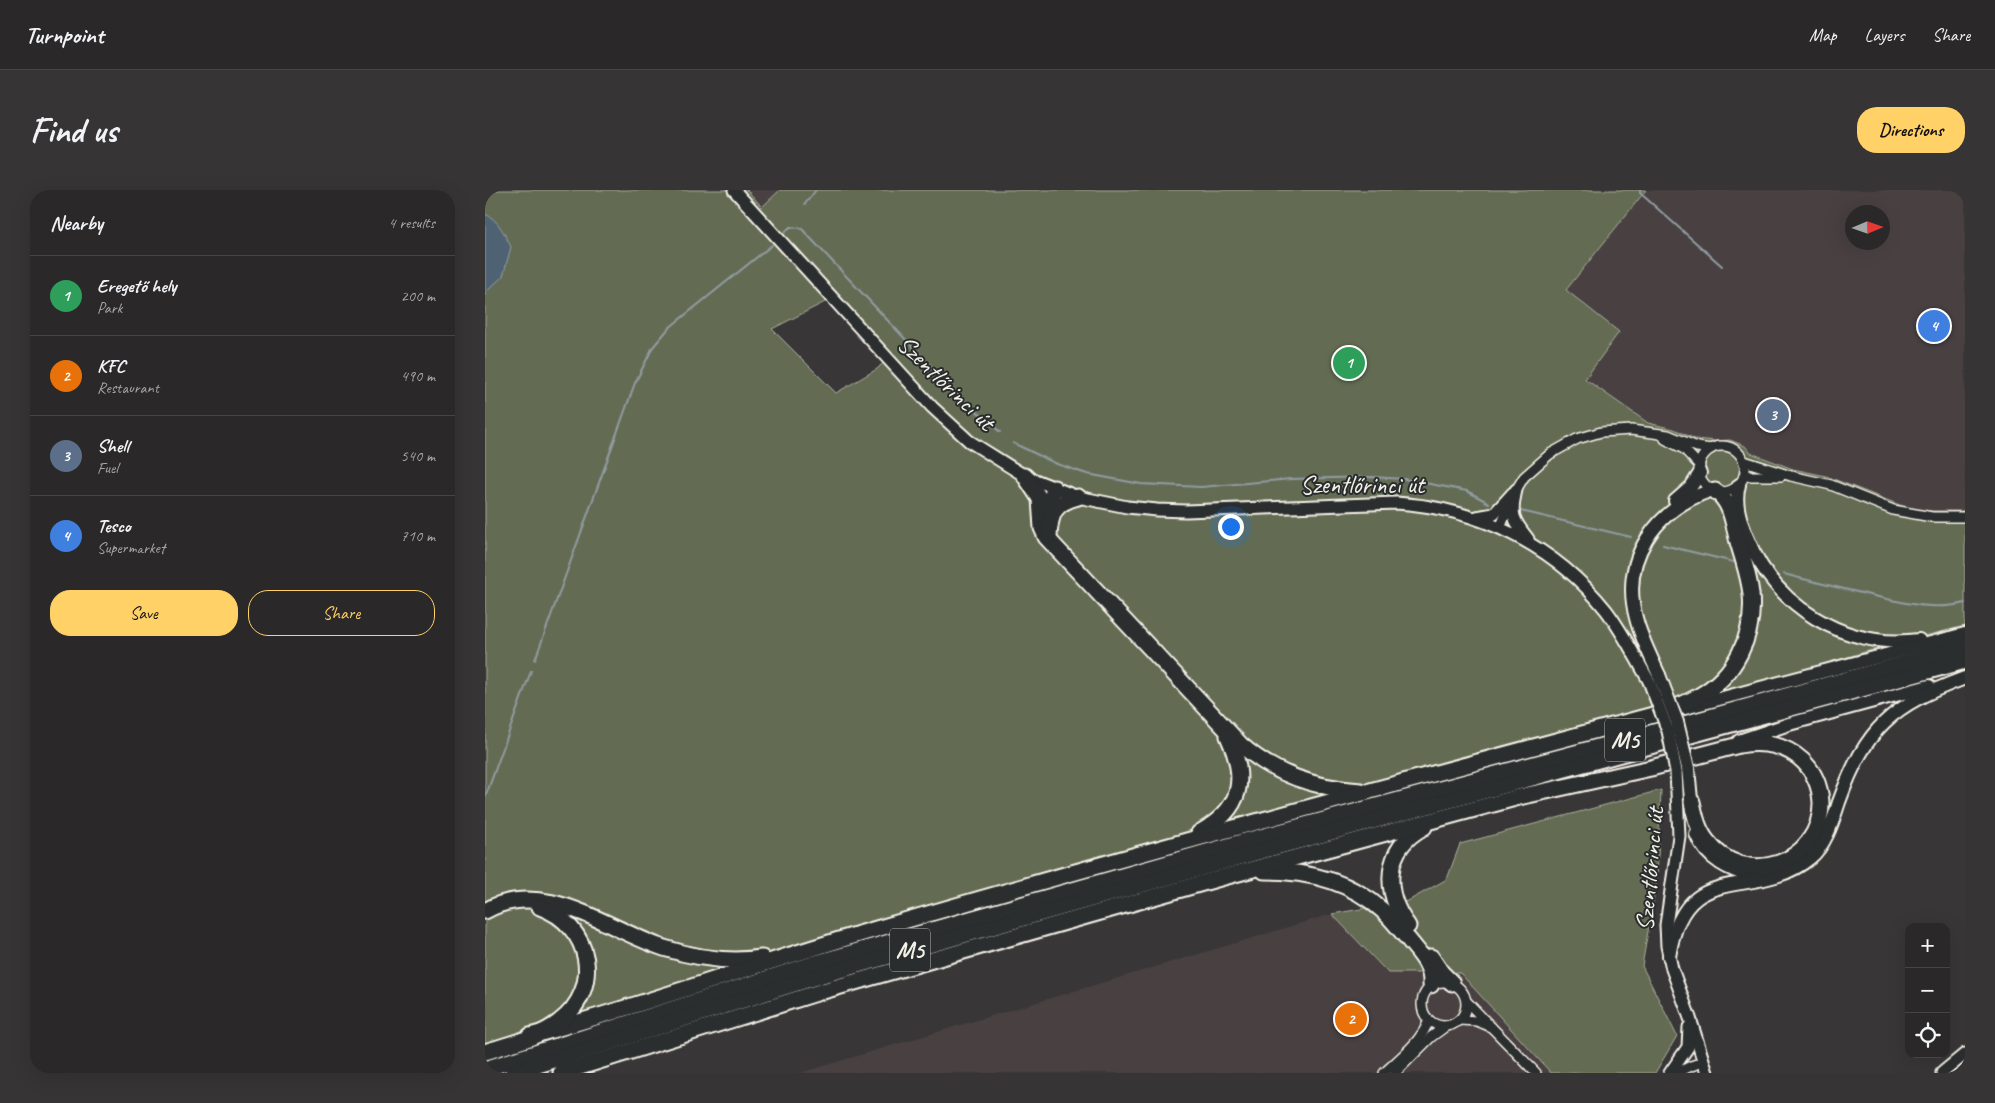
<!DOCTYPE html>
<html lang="en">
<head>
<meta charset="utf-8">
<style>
  :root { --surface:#2a2829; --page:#363435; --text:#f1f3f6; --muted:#a5a6a8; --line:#464446; --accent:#ffd166 }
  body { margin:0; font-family:Caveat,sans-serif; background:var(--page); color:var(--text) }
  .controls { position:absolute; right:15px; bottom:15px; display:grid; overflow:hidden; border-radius:10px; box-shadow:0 5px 20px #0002 }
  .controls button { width:45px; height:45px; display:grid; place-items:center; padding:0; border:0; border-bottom:1px solid var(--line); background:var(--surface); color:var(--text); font:25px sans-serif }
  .compass { position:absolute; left:1360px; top:15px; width:45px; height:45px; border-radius:50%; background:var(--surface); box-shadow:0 5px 20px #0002; rotate:88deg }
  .you { position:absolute; left:745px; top:336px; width:18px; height:18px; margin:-12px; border:4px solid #fff; border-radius:50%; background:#1a73e8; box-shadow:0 0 0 8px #1a73e833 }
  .badge { display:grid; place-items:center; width:32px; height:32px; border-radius:50%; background:var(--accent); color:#fff; font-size:16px; font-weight:700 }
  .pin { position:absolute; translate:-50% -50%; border:2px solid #fff; box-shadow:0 1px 5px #0006 }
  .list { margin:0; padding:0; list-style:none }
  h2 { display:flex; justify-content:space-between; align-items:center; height:65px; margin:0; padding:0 20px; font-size:21px }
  h2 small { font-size:16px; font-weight:400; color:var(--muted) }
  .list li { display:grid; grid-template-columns:32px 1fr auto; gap:15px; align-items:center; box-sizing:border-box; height:80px; padding:0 20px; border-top:1px solid var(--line) }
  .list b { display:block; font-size:19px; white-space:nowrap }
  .list p { margin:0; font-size:16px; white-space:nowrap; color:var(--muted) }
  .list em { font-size:16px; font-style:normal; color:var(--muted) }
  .actions { display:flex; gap:10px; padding:15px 20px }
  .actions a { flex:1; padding:11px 0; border:1px solid var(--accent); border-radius:20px; text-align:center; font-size:18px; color:var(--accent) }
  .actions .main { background:var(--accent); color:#111 }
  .icon { flex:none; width:28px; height:28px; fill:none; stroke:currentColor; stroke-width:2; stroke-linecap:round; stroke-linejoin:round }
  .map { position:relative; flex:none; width:1480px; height:883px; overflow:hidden; border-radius:20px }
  header { display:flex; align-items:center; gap:30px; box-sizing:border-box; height:70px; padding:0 25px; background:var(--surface); border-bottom:1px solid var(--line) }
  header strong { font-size:24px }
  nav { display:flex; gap:28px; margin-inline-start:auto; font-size:18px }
  .intro { display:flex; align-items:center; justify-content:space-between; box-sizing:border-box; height:120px; padding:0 30px }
  h1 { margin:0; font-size:35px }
  .button { padding:12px 22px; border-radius:20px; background:var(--accent); color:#111; font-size:18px; font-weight:700 }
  main { display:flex; gap:30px; padding:0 30px }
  aside { flex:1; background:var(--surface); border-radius:20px; box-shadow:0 5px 20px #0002 }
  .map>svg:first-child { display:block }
  .built { fill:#484142; fill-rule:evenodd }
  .green { fill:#636c52; stroke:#acae9d; fill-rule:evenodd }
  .water { fill:#506273; stroke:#929ba2 }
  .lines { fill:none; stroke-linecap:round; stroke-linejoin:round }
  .stream { stroke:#929ba2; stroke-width:2 }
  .street-casing { stroke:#f4f1e8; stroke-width:12 }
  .secondary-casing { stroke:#f4f1e8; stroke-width:15 }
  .primary-casing { stroke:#f4f1e8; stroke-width:16 }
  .highway-casing { stroke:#f4f1e8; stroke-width:19 }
  .street { stroke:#2a2d2e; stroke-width:9 }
  .secondary { stroke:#2a2d2e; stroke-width:11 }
  .primary { stroke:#2a2d2e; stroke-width:12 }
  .highway { stroke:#2a2d2e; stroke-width:15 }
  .rail-casing { stroke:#f4f1e8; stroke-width:4 }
  .rail { stroke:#2a2d2e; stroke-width:2; stroke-dasharray:5.5; stroke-linecap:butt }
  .secondary-bridge-casing { stroke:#f4f1e8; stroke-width:15; stroke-linecap:butt }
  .primary-bridge-casing { stroke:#f4f1e8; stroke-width:16; stroke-linecap:butt }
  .secondary-bridge { stroke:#2a2d2e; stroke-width:11 }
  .primary-bridge { stroke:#2a2d2e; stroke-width:12 }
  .labels { text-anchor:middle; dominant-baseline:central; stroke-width:4; stroke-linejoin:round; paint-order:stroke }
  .shield { fill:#2a2d2e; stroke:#b7b6b0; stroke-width:1 }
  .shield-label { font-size:24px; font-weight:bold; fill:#f4f1e8 }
  .street-label { font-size:25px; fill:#f4f1e8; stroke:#2a2d2e }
</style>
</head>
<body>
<header>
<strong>Turnpoint</strong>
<nav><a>Map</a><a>Layers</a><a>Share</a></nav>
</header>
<div class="intro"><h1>Find us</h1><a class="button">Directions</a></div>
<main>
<aside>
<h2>Nearby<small>4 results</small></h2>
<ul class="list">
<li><span class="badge" style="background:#2e9e5b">1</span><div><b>Eregető hely</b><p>Park</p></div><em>200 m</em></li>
<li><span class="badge" style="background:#e8710a">2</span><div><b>KFC</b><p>Restaurant</p></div><em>490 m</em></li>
<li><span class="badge" style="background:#5c6f8a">3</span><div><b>Shell</b><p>Fuel</p></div><em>540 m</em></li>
<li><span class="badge" style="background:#3f7fe0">4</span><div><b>Tesco</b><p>Supermarket</p></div><em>710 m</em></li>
</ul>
<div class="actions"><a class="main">Save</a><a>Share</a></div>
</aside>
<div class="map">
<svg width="1480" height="883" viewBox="0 0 1480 883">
  <rect width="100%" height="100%" fill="#383637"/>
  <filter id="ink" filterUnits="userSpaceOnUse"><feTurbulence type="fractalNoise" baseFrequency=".02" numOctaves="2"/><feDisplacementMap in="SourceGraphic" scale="10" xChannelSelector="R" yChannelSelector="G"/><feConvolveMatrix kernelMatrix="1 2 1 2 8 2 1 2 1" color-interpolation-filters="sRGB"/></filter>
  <g filter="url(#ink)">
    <g class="built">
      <polygon points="262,0 295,0 277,17"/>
      <path d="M 1161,0 L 1480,0 L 1480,321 L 1430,321 L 1341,286 L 1308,279 L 1266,263 L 1260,256 L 1245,250 L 1231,251 L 1210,249 L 1189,239 L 1163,233 L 1099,189 L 1081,100 ZM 1368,22 L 1398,22 L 1398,52 L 1368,52 Z"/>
      <polygon points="847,724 903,783 975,783 1066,883 315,883"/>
    </g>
    <g class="green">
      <path d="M 0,0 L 262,0 L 277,17 L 295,0 L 1161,0 L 1081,100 L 1134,142 L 1100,189 L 1163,233 L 1189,239 L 1210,249 L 1231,251 L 1245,250 L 1260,256 L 1266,263 L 1308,279 L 1341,286 L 1430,321 L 1480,321 L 1480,436 L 1443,445 L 1424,447 L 1404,455 L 1293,487 L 759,631 L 335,748 L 165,801 L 0,856 ZM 342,111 L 398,173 L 392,179 L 351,203 L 287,139 Z"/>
      <polygon points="1176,600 1172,689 1157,776 1192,846 1170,883 1066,883 975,783 903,783 847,724 923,711 962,689 975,654"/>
    </g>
    <path class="water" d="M 0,24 C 13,29 20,45 26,57 L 18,86 L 0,103 Z"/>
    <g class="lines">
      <g class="stream">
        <polyline points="1155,0 1155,3 1237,76"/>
        <polyline points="320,14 331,0"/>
        <polyline points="300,42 305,37 316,38 470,202 515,242"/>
        <polyline points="528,253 572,274 602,284 656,294 716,297 806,289 887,287 919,289 982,301 1004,313"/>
        <polyline points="1036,321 1146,347"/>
        <polyline points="1178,355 1249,372"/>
        <path d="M 1299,384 C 1329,392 1359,399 1389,406 C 1420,413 1449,421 1480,413"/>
        <polyline points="50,470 150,193 168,157 184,138 287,55"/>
        <polyline points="0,608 46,481"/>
      </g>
      <defs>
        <g id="street">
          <polyline points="1180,249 1199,259 1215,276"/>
          <circle cx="1237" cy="279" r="23"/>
          <polyline points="1259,271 1306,286 1346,295 1408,320 1447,327 1480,327"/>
          <polyline points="1259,286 1296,286"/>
          <polyline points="1015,338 1031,300 1039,287 1065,264 1092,249 1116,242 1146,240 1183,245 1212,257 1226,259"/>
          <circle cx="959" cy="814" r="22"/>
          <polyline points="981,811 1051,883"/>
          <polyline points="975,830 992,831 1006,837"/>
          <path d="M 899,883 C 916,867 936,852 944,830"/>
          <polyline points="910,883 946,847 961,836"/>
          <polyline points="1192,883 1206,876 1218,872"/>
        </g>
        <g id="secondary">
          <path d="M 249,0 L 447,217 L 484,251 L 540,286 L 593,307 L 642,317 L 672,320 L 701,321 L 911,313 C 993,318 1069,355 1121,420 C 1138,442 1150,467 1164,491"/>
          <path d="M 1031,300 C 1025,325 1028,330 1043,349"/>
          <polyline points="992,327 1009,324 1028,303"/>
          <polyline points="1191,581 1194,646 1181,735 1182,756 1187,779 1205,828 1222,883"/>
          <polyline points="1185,883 1203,857 1204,837"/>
          <polyline points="1457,883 1480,864"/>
        </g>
        <g id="primary">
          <path d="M 1254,295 C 1249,312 1255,330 1262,347 C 1289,416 1360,460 1434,450"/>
          <polyline points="1190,311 1206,297 1215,283"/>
          <path d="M 1174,485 C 1166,467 1156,448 1151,428 C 1135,368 1171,319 1227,300"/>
          <polyline points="1200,518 1480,444"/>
          <polyline points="1254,551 1304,534 1444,496"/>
          <polyline points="1203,578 1207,620"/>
          <path d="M 1211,644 C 1222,671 1245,680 1270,688"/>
          <path d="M 1184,767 C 1199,664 1270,714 1325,668 C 1341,655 1348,630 1354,612 C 1381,537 1407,515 1480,488"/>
        </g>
        <g id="highway">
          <path d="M 540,286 L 555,309 L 557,338 L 561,347 L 755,554 C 790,585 830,598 876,601"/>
          <polyline points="562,325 569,298"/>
          <path d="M 564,347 C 565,324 569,313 593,307"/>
          <path d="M 714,643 C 757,619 763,590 743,546"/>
          <path d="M 779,681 C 821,681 865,691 897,720 C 907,729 914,739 923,749 C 935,764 947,775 946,795"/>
          <path d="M 0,721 C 59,687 123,740 179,758 C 211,768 244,773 277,768"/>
          <path d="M 923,736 C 898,703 898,658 939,637"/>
          <polyline points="946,767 956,782 967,793"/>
          <path d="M 45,846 C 161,815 273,773 388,740 C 648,664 910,594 1172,524 C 1186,519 1201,514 1214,506 C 1250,486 1270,445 1266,404 C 1264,386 1258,369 1253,352 C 1248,334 1247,312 1230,301"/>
          <path d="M 0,862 C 24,854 54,848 74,832 C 119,798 106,735 55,717"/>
          <polyline points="0,879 331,773 764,650 1199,534 1480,457"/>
          <polyline points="28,883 334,786 769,663 1480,471"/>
          <path d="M 76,883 L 338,801 L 735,688 L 1034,607 L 1166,578 L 1254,555 C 1277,551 1300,554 1318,571 C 1329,582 1335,596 1336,612 C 1337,674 1259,700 1222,651 C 1213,640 1210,626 1207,612"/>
        </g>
      </defs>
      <use href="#street" class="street-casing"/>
      <use href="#secondary" class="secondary-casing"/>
      <use href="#primary" class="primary-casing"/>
      <use href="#highway" class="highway-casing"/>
      <use href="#street" class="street"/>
      <use href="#secondary" class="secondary"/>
      <use href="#primary" class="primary"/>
      <use href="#highway" class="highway"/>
      <defs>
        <polyline id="rail" points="1478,883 1480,881"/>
      </defs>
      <use href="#rail" class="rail-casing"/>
      <use href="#rail" class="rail"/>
      <defs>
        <polyline id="secondary-bridge" points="1164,491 1183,541 1191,581"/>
        <polyline id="primary-bridge" points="1174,485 1192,532 1203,578"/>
      </defs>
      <use href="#secondary-bridge" class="secondary-bridge-casing"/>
      <use href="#primary-bridge" class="primary-bridge-casing"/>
      <use href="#secondary-bridge" class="secondary-bridge"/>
      <use href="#primary-bridge" class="primary-bridge"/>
    </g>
  </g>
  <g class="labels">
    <g class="shield">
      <rect x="1120" y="528.5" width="40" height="43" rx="4"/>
      <rect x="405" y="738.5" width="40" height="43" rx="4"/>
    </g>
    <g class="shield-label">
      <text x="1140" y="550">M5</text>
      <text x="425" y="760">M5</text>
    </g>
    <g class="street-label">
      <text transform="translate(461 193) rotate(44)">Szentlőrinci út</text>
      <text x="877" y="295">Szentlőrinci út</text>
      <text transform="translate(1165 679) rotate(-85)">Szentlőrinci út</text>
    </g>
  </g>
</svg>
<div class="controls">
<button>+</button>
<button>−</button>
<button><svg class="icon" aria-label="locate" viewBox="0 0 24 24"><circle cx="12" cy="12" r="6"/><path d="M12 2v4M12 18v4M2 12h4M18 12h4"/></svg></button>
</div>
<svg class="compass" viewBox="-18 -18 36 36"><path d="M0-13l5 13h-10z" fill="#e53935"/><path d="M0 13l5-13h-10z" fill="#a5a6a8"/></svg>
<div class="you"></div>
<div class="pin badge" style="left:864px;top:173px;background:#2e9e5b">1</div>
<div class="pin badge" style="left:866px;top:829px;background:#e8710a">2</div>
<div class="pin badge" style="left:1288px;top:225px;background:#5c6f8a">3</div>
<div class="pin badge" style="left:1449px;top:136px;background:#3f7fe0">4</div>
</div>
</main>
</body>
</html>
